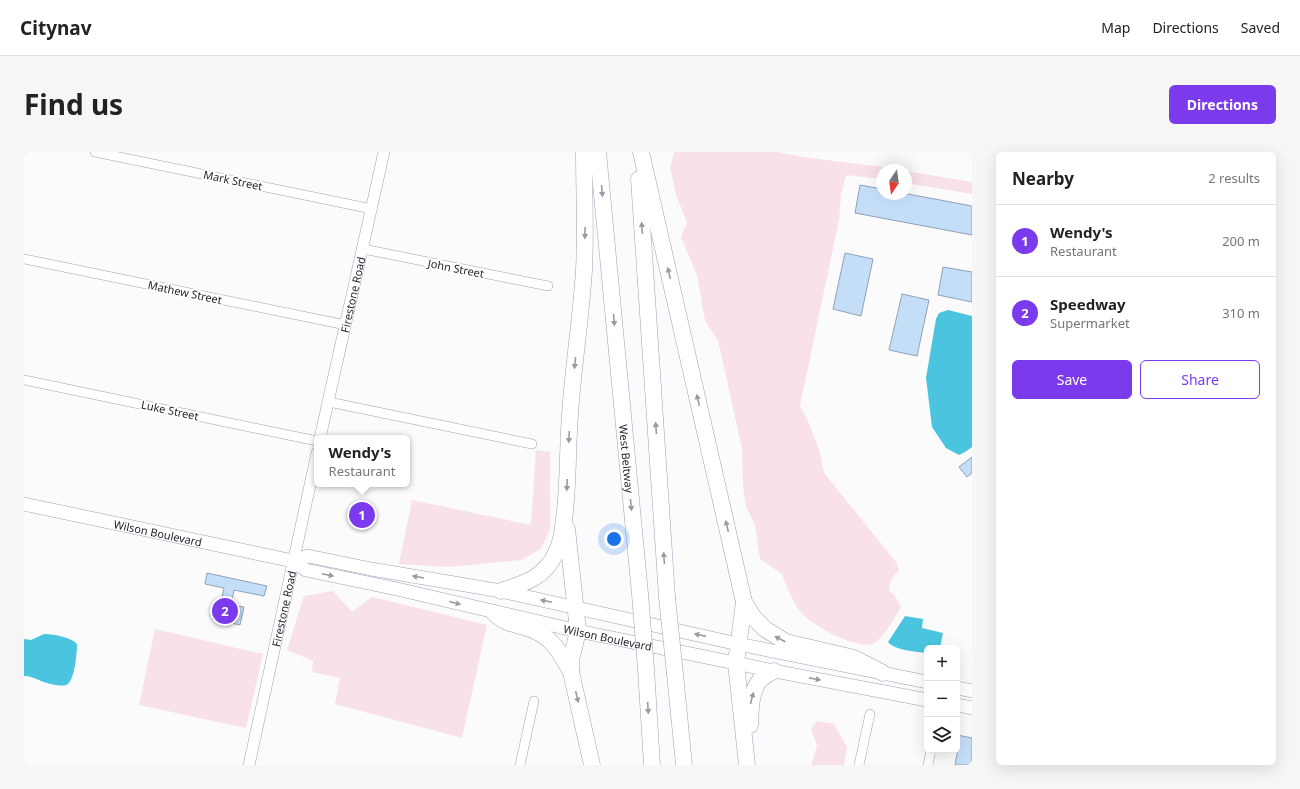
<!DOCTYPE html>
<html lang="en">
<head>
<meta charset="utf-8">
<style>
  :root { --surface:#fff; --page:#f6f6f6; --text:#222; --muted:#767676; --line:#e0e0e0; --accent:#7c3aed }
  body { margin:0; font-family:"Noto Sans",sans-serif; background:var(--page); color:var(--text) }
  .controls { position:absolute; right:12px; bottom:12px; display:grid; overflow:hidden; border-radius:6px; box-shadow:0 4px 16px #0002 }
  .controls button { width:36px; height:36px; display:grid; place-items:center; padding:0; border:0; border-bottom:1px solid var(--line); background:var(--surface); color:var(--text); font:20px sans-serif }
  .compass { position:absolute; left:852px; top:12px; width:36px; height:36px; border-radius:50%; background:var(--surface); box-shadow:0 4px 16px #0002; rotate:193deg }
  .you { position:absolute; left:590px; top:387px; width:14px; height:14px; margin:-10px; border:3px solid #fff; border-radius:50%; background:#1a73e8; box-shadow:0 0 0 6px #1a73e833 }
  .badge { display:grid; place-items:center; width:26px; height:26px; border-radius:50%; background:var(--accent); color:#fff; font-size:13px; font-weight:700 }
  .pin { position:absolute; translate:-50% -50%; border:2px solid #fff; box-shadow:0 1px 4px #0006 }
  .popup { position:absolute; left:290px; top:283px; width:96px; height:52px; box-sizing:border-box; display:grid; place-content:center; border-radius:6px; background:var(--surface); filter:drop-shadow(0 1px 3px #0005); font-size:13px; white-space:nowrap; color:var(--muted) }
  .popup b { font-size:15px; color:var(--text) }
  .popup::after { content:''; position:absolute; left:50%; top:100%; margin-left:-8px; border:8px solid transparent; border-top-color:var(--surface) }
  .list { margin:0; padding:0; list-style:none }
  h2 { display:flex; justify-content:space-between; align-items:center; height:52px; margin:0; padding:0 16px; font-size:17px }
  h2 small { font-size:13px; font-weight:400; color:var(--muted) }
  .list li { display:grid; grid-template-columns:26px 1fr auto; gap:12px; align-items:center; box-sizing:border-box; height:72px; padding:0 16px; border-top:1px solid var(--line) }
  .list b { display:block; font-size:15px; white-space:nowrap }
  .list p { margin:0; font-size:13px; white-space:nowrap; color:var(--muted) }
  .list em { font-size:13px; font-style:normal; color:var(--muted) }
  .actions { display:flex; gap:8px; padding:12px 16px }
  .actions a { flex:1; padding:9px 0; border:1px solid var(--accent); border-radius:6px; text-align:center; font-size:14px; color:var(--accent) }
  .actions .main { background:var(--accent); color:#fff }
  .icon { flex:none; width:22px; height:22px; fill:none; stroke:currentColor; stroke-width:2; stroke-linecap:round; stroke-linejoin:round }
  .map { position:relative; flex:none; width:948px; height:613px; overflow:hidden; border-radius:6px }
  header { display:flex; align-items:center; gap:24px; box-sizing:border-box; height:56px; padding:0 20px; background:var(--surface); border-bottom:1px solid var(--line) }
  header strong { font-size:19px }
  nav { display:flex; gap:22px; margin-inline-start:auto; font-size:14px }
  .intro { display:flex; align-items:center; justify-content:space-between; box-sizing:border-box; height:96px; padding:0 24px }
  h1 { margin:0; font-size:28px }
  .button { padding:10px 18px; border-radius:6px; background:var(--accent); color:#fff; font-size:14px; font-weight:700 }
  main { display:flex; gap:24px; padding:0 24px }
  aside { flex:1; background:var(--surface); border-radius:6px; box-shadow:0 4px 16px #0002 }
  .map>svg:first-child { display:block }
  .green { fill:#f9e1ea }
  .water { fill:#4bc5df }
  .building { fill:#c5def8; stroke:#8ea2b7 }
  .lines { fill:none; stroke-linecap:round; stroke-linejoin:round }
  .minor-casing { stroke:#9f9fba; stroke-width:10 }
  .tertiary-casing { stroke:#9f9fba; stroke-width:12 }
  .secondary-casing { stroke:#9f9fba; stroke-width:14 }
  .motorway-casing { stroke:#9f9fba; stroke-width:17 }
  .minor { stroke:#fff; stroke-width:9 }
  .tertiary { stroke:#fff; stroke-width:11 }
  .secondary { stroke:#fff; stroke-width:13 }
  .motorway { stroke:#fff; stroke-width:16 }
  .motorway-bridge-casing { stroke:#9f9fba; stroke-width:17; stroke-linecap:butt }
  .motorway-bridge { stroke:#fff; stroke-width:16 }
  .oneway { fill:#9a9a9f }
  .labels { text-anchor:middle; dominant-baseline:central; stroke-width:4; stroke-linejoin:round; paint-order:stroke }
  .street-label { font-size:11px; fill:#1f1f29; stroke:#fff }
</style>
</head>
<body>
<header>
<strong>Citynav</strong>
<nav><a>Map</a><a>Directions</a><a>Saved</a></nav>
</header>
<div class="intro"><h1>Find us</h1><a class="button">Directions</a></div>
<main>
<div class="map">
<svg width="948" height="613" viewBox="0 0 948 613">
  <rect width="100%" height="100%" fill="#fbfbfb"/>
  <g class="green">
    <path d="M 650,0 L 753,0 C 794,9 837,11 879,18 L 858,18 L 858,27 L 822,23 L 817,43 L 815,68 L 776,254 L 783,267 L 795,297 L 800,321 L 872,410 L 875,418 C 869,424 865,430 865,438 L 871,444 L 877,455 C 872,464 859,487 850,491 C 835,499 786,473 777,460 C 768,449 763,436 758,422 L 736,407 L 731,373 L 722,355 L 719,334 L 718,297 L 694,188 L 681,169 L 673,123 L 657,85 L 663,70 L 653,46 L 646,16 Z"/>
    <polygon points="882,19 948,30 948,42 882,31"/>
    <polygon points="512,298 526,300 526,377 517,397 497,408 427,415 375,412 388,348 507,373"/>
    <polygon points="309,439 328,460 348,445 463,473 438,586 311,552 316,526 288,520 289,509 263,498 280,444"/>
    <polygon points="131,477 239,502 222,576 115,553"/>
    <polygon points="793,569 810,572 823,595 820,613 787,613 793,594 787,577"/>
  </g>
  <g class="water">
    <polygon points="924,158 948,164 948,295 941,300 935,303 922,296 908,275 902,226 912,167 915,161"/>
    <path d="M 881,464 L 899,467 L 898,476 L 919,481 L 916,496 L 903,496 L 903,501 C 893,500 870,498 864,490 Z"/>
    <path d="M 20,482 C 29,482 47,485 53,492 C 53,500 51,530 42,533 C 36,535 21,531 15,528 C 9,526 6,524 0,524 L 0,487 L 7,488 Z"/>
  </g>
  <g class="building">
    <polygon points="836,33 858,37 858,42 884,42 948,54 948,83 831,61"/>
    <polygon points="821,101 849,107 837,164 809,157"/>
    <polygon points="919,115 948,120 948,150 914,143"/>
    <polygon points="878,142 905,148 893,204 865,198"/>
    <polygon points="948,305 948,321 943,325 935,315"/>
    <polygon points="183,421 243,434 240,444 210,438 207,453 220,455 216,473 188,467 192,449 197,450 200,436 181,432"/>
    <polygon points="933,583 948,586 948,613 931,613 933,602"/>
  </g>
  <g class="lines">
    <defs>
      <g id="minor">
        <polyline points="71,0 348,57"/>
        <polyline points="339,97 524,134"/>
        <polyline points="0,107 322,173"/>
        <polyline points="0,228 293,289"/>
        <polyline points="305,250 508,292"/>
        <polyline points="496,613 510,549"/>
        <polyline points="835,613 846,562"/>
        <polyline points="904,613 907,598"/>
      </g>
      <g id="tertiary">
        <path id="s1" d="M 296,286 L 360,0"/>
        <path id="s2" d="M 225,613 L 293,301"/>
      </g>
      <g id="secondary">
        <path id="s3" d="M 0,352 L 269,409 L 282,418 L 373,437 L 554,479 L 750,519 L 903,548"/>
        <polyline points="269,409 284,404 347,417 477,439 714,492 903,530"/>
        <polyline points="933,536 948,539"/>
        <polyline points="933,553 948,556"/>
      </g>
      <g id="motorway">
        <path id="s4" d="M 574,0 L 616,442"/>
        <polyline points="617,0 720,450 730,466 741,477 762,490 830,506 859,521"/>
        <polyline points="615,27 643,445"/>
        <polyline points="543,377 554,479 547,508 547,520 568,613"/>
        <path d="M 477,439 C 501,431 520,426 532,401 C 536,393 538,384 539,375 C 545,338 543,300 546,263 C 549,215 557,167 560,118 C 562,79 560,39 560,0"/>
        <polyline points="720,450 712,511 723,613"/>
        <path d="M 470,461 C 483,474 496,472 511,479 C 529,486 538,504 547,520"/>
        <polyline points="622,517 628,613"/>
        <polyline points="651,522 660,613"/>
        <path d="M 726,573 C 727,558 726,540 736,528 C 740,524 745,521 750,519"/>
      </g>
    </defs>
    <use href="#minor" class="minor-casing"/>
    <use href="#tertiary" class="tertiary-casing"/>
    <use href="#secondary" class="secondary-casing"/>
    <use href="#motorway" class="motorway-casing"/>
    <use href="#minor" class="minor"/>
    <use href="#tertiary" class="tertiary"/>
    <use href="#secondary" class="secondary"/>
    <use href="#motorway" class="motorway"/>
    <defs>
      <g id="motorway-bridge">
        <polyline points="616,442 622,517"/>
        <polyline points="643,445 651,522"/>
      </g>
    </defs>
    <use href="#motorway-bridge" class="motorway-bridge-casing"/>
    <use href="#motorway-bridge" class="motorway-bridge"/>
  </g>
  <defs><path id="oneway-solid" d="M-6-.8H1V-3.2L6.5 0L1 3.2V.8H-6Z"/></defs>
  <g class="oneway">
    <use href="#oneway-solid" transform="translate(578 39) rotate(85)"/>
    <use href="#oneway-solid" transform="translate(618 76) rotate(-94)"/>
    <use href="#oneway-solid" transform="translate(561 81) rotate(91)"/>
    <use href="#oneway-solid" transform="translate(645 121) rotate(-103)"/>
    <use href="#oneway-solid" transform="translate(590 168) rotate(85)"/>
    <use href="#oneway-solid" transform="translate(551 211) rotate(96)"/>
    <use href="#oneway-solid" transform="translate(674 248) rotate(-103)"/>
    <use href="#oneway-solid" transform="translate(632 276) rotate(-94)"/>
    <use href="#oneway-solid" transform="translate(545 285) rotate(93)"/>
    <use href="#oneway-solid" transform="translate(543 333) rotate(92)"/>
    <use href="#oneway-solid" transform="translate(607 353) rotate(85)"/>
    <use href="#oneway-solid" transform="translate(703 374) rotate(-103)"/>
    <use href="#oneway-solid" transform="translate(640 406) rotate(-94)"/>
    <use href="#oneway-solid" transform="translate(304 423) rotate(12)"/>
    <use href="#oneway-solid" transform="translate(394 425) rotate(-170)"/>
    <use href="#oneway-solid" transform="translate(522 449) rotate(-168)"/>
    <use href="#oneway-solid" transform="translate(431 451) rotate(14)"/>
    <use href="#oneway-solid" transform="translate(676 483) rotate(-167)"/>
    <use href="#oneway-solid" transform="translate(756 487) rotate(-152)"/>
    <use href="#oneway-solid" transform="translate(791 527) rotate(11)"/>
    <use href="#oneway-solid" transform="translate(553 545) rotate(77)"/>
    <use href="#oneway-solid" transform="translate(728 546) rotate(-76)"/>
    <use href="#oneway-solid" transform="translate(624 556) rotate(86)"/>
  </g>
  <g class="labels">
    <g class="street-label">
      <text transform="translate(209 28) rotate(12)">Mark Street</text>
      <text transform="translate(432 116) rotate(11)">John Street</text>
      <text transform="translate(161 140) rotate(12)">Mathew Street</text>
      <text stroke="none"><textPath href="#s1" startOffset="147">Firestone Road</textPath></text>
      <text transform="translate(146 258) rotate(12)">Luke Street</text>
      <text stroke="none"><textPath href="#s4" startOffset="308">West Beltway</textPath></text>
      <text stroke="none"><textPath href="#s3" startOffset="137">Wilson Boulevard</textPath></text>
      <text stroke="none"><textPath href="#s2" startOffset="160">Firestone Road</textPath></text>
      <text stroke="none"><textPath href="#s3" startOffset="600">Wilson Boulevard</textPath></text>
    </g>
  </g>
</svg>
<div class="controls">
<button>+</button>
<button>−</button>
<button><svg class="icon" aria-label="layers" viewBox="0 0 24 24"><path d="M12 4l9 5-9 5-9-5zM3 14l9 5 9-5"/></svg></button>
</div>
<svg class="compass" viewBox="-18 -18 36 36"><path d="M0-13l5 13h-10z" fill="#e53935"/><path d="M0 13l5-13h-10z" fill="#767676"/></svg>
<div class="you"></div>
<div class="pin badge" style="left:338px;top:363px">1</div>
<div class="popup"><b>Wendy's</b>Restaurant</div>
<div class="pin badge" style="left:201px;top:459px">2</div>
</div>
<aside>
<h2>Nearby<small>2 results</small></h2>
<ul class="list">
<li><span class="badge">1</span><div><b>Wendy's</b><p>Restaurant</p></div><em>200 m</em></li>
<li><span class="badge">2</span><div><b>Speedway</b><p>Supermarket</p></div><em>310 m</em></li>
</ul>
<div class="actions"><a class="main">Save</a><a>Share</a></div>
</aside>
</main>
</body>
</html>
